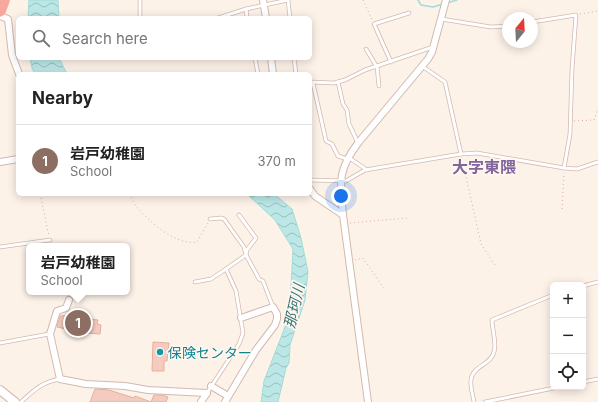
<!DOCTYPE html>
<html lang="en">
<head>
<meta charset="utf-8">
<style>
  :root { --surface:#fff; --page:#f2f2f2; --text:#222; --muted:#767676; --line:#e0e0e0; --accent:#eb5249 }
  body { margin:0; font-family:Inter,"Noto Sans JP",sans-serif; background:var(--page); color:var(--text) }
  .controls { position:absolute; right:12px; bottom:12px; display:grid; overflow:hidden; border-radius:6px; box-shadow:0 2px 10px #0003 }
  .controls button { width:36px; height:36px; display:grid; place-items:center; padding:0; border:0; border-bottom:1px solid var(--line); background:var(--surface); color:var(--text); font:20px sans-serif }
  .compass { position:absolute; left:502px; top:12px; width:36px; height:36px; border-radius:50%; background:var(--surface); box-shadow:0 2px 10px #0003; rotate:18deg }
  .you { position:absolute; left:341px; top:196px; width:14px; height:14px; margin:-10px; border:3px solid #fff; border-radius:50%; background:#1a73e8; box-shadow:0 0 0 6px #1a73e833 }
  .badge { display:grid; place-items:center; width:26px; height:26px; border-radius:50%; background:var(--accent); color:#fff; font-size:13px; font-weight:700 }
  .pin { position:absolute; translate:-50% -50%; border:2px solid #fff; box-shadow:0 1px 4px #0006 }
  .popup { position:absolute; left:26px; top:243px; width:104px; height:52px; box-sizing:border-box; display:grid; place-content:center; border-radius:6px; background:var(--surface); filter:drop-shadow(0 1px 3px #0005); font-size:13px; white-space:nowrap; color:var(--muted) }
  .popup b { font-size:15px; color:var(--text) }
  .popup::after { content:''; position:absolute; left:50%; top:100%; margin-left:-8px; border:8px solid transparent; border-top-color:var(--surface) }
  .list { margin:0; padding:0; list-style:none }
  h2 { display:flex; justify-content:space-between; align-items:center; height:52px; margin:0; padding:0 16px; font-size:17px }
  h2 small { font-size:13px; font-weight:400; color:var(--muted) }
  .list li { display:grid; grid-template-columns:26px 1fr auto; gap:12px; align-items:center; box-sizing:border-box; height:72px; padding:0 16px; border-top:1px solid var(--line) }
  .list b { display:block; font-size:15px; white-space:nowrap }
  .list p { margin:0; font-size:13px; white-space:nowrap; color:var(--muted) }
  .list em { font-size:13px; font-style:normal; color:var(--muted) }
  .icon { flex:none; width:22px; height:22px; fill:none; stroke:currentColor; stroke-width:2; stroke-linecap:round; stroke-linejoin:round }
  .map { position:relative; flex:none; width:598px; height:402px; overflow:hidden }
  .search { position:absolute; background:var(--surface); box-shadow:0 2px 10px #0003; left:16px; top:16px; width:296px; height:44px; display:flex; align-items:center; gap:10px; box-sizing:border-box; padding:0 14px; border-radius:6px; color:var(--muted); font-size:15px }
  .panel { position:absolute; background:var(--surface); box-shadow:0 2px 10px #0003; left:16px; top:72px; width:296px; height:124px; border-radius:6px }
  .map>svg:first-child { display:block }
  .water { fill:url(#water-waves); stroke:#a1dbda }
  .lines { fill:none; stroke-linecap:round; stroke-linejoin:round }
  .stream { stroke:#a1dbda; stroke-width:1.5 }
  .building { fill:#f4cbbf; stroke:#e7ae9e }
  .lane-casing { stroke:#d3b9b0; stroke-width:4.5 }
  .street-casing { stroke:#d3b9b0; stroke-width:8 }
  .secondary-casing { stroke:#d8baaf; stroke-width:10 }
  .highway-casing { stroke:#d9cfcc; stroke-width:12 }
  .path { stroke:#daada1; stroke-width:1; stroke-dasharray:1 3; stroke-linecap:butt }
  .lane { stroke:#fff; stroke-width:3 }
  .street { stroke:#fff; stroke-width:6 }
  .secondary { stroke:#fff; stroke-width:8 }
  .highway { stroke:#f9a69d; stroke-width:11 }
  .culture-dot { fill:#0f9aa8; stroke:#fff6f0; stroke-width:1.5 }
  .labels { text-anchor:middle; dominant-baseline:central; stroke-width:3.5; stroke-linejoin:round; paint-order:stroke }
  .culture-label { font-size:14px; fill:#0d838f; stroke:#fff6f0; text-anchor:start }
  .water-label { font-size:15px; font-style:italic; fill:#3a7777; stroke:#fff6f0 }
  .quarter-label { font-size:16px; font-weight:bold; fill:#81669c; stroke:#fff6f0 }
</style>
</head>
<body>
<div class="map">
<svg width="598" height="402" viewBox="0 0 598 402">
  <defs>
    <pattern id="water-waves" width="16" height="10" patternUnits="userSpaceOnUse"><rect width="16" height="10" fill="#bbe8e7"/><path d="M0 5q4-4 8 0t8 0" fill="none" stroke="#9dbfbd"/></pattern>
  </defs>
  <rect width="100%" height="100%" fill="#fdf2e8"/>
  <g class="water">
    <polygon points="29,0 58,0 59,18 28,18"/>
    <polygon points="30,58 59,58 67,74 35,74 32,68"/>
    <polygon points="247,194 274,194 292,209 301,238 308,272 305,300 290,345 289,363 286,368 278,402 261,402 264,381 285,327 291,287 293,249 275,220"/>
  </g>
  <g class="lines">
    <g class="stream">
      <polyline points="418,0 421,5 433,7 443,4"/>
      <polyline points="447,3 457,0"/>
    </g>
  </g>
  <g class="building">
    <polygon points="71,313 89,316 88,319 98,320 97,324 101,325 100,334 86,333 87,329 72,326 71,330 57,327 60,316 71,315"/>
    <polygon points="153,342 169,343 167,361 164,361 164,371 152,371"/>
    <polygon points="95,389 109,390 134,398 135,396 151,402 154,395 163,395 168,397 166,402 90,402"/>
  </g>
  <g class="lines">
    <defs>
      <g id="lane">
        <polyline points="246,9 247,18"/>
        <polyline points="140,18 140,0"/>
        <polyline points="218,18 246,9 288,0 290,18"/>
        <polyline points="441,19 491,27 508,26"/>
        <polyline points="532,22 576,15 572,69 570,134 564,168"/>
        <polyline points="366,49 377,67 379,86"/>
        <polyline points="255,58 258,74"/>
        <polyline points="294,58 296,74"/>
        <polyline points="391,62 374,24 409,13"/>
        <polyline points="422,66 445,82 461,154"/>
        <polyline points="310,82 334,83 345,80 365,70 433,47"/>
        <polyline points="338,82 343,104 347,110 349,124 358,143"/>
        <polyline points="313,83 326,141 332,144 338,156 347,159"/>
        <polyline points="348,157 367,170"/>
        <polyline points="310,180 346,181 365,170 461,154 477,153 564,168 577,169 598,162"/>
        <polyline points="239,215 256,238 247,250 246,255 259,279 263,281 273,307"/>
        <polyline points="0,247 50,240"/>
        <polyline points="195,282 211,279 226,269"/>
        <polyline points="583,286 598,282"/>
        <polyline points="0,343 49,334"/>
        <polyline points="583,382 598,379"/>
        <polyline points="207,393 239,344 243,333 236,291 226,269 246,255 244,247 224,219 221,218 210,219"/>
        <path d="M 21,402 C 34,390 42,382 60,379"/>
        <path d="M 474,402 C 473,395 470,387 471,380 C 472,366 491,365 494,352 C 497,344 492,329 492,320 L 553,295"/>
        <polyline points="485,402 559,387"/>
      </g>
      <g id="street">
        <polyline points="263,0 266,18"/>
        <polyline points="0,16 8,19 12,55 19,74"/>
        <polyline points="271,58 273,74"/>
        <polyline points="0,162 18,159"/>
        <polyline points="310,189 315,196 343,215 368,402"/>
        <path d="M 343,215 C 340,183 337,171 358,143 L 428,59 L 432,52 L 446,0"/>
        <polyline points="69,300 66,308 57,311 50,334 60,379 86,384 125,386 148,390 207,393"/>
        <polyline points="211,386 228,396"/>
        <polyline points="201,402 207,393"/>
        <polyline points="225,402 256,350 275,325 277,319 277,314 273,307 241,318"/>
      </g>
      <polyline id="secondary" points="0,390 15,402"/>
      <polyline id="highway" points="0,11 4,0"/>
    </defs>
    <use href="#lane" class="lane-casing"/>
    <use href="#street" class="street-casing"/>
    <use href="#secondary" class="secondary-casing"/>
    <use href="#highway" class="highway-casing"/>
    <g class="path">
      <polyline points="363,0 372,20"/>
      <polyline points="580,14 598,11"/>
      <polyline points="574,121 594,120 598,109"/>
      <polyline points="462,158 481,244 495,265"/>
      <polyline points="40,194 49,236"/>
      <path d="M 129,194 C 132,198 134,204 137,207 C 149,222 177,246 197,242 L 208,223"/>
      <polyline points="562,209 564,173"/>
      <polyline points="350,223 407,218"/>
      <polyline points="355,260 363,258 385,290"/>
    </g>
    <use href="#lane" class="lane"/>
    <use href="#street" class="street"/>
    <use href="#secondary" class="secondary"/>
    <use href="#highway" class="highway"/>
  </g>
  <circle class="culture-dot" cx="160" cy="352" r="4"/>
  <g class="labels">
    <g class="culture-label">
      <text x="168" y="352">保険センター</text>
    </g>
    <g class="water-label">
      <text transform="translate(294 306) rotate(-77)">那珂川</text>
    </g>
    <g class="quarter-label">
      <text x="484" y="167">大字東隈</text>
    </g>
  </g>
</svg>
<div class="controls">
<button>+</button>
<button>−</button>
<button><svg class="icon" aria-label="locate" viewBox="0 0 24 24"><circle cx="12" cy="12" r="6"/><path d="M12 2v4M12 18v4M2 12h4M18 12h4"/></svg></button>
</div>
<svg class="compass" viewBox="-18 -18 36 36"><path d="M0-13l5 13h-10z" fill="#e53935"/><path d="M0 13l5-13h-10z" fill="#767676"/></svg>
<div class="you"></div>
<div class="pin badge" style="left:78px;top:323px;background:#8d6e63">1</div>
<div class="popup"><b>岩戸幼稚園</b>School</div>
<div class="search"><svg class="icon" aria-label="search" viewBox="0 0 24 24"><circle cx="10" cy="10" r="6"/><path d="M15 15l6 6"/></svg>Search here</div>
<section class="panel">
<h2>Nearby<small></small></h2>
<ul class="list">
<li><span class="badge" style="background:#8d6e63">1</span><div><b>岩戸幼稚園</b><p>School</p></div><em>370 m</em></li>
</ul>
</section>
</div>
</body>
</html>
